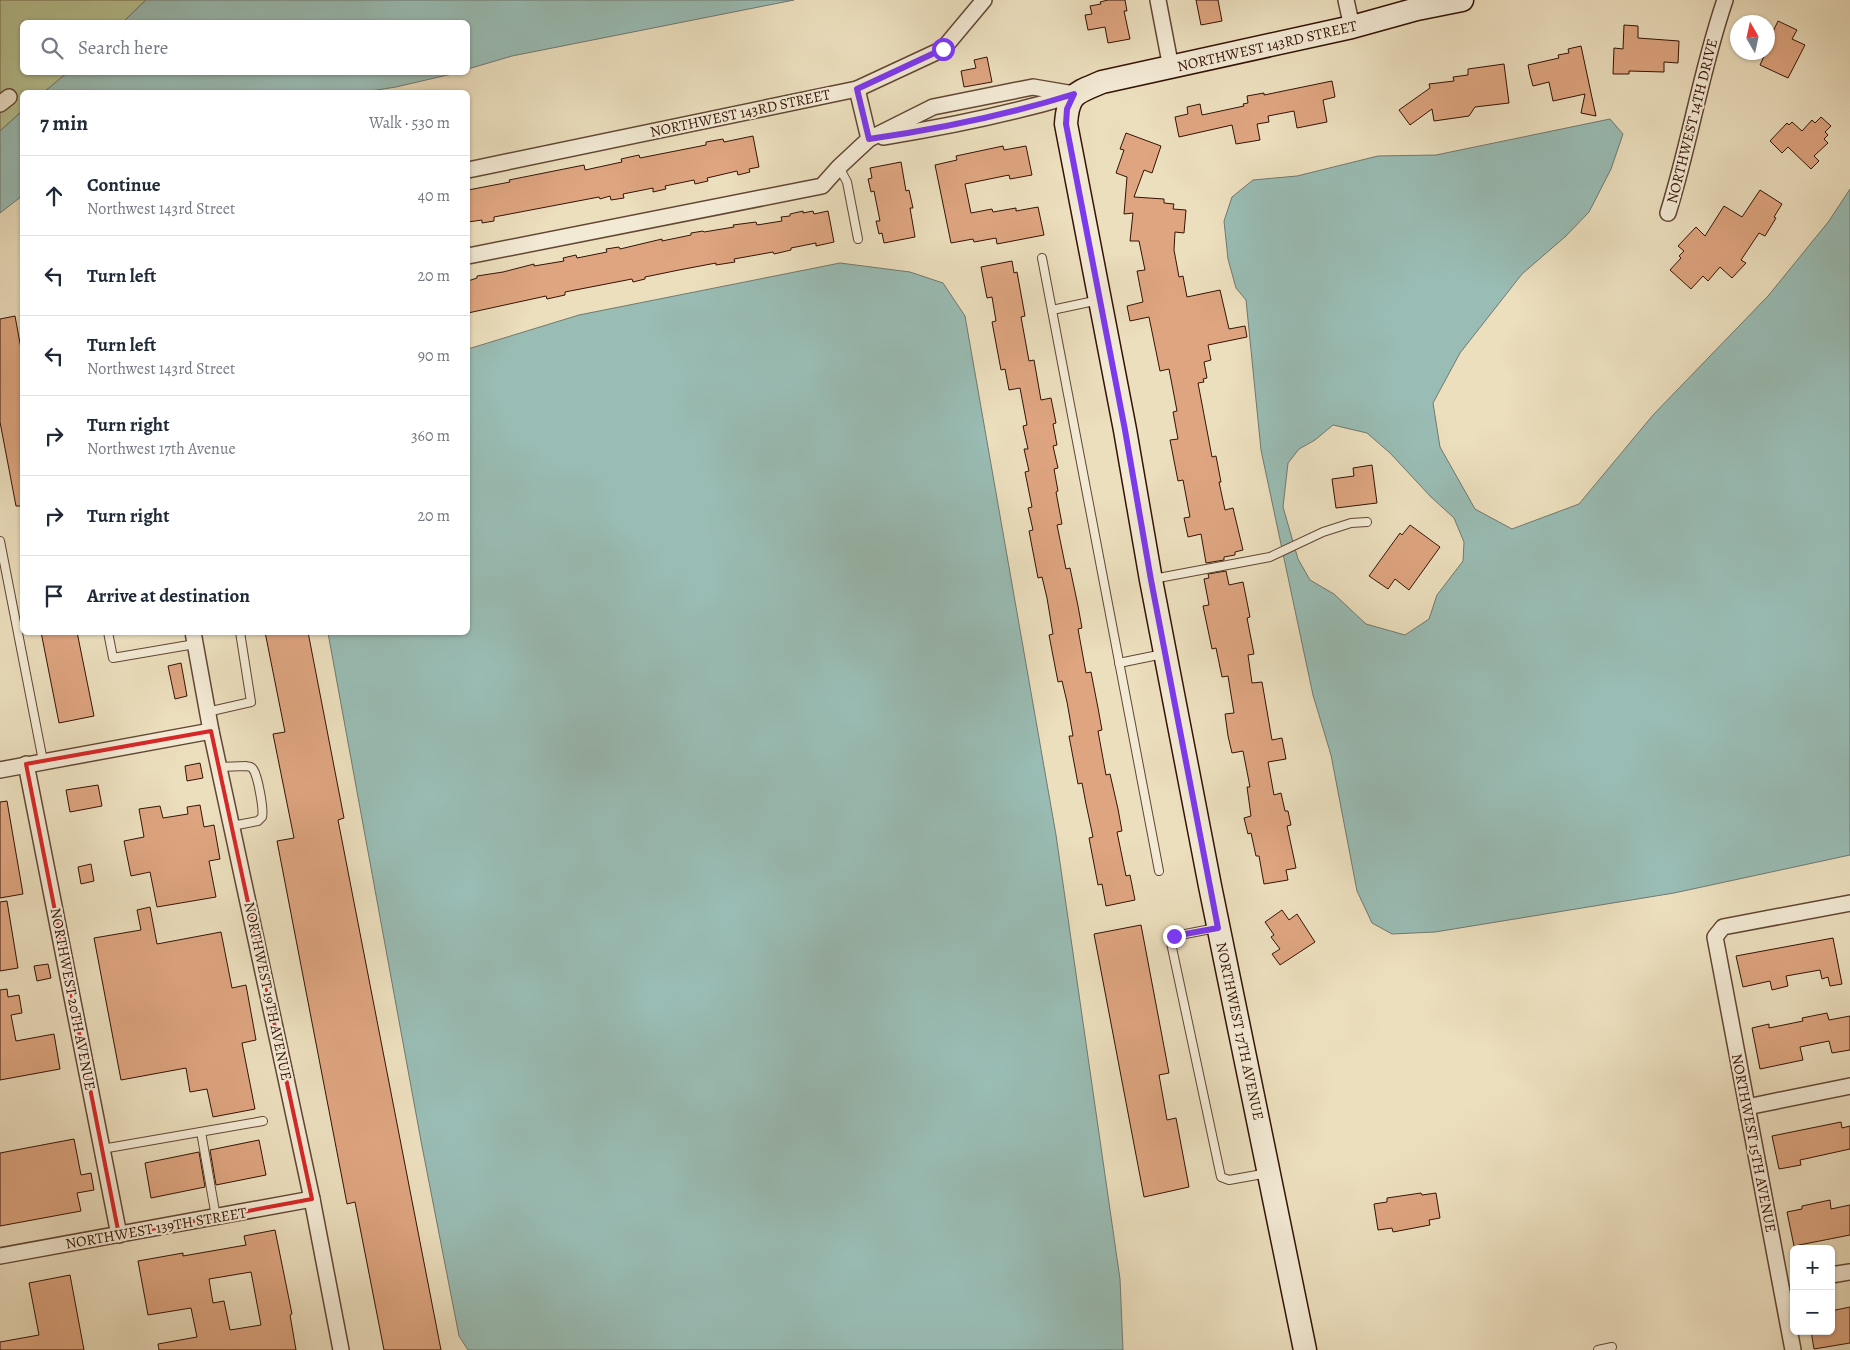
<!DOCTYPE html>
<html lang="en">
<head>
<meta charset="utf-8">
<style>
  :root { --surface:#fff; --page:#f2f2f3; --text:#1f2937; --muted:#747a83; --line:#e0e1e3 }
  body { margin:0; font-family:Alegreya,serif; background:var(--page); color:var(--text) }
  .controls { position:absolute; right:15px; bottom:15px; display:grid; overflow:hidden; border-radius:8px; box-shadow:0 1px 4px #0004 }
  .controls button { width:45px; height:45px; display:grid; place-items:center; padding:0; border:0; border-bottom:1px solid var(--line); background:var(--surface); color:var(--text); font:25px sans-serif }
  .compass { position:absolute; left:1730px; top:15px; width:45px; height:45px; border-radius:50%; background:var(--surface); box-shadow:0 1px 4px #0004; rotate:351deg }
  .stop { position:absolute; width:15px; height:15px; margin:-11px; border:4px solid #7c3aed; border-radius:50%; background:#fff }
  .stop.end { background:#7c3aed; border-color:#fff; box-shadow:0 1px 5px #0008 }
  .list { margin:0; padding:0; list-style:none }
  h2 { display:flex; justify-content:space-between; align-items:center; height:65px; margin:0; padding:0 20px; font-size:21px }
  h2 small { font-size:16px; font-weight:400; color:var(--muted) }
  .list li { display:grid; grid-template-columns:32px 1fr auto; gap:15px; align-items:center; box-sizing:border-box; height:80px; padding:0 20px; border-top:1px solid var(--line) }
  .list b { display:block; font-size:19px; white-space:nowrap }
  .list p { margin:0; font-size:16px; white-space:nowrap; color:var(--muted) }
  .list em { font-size:16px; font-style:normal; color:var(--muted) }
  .icon { flex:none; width:28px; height:28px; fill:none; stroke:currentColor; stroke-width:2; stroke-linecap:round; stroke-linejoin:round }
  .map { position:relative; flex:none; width:1850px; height:1350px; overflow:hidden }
  .search { position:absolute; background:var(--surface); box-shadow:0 1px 4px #0004; left:20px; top:20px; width:450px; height:55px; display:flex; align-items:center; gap:12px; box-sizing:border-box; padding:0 18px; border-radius:8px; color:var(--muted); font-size:19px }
  .panel { position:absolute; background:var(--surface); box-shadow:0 1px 4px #0004; left:20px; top:90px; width:450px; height:545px; border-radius:8px }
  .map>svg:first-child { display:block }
  .green { fill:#b7c292; stroke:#766a4c }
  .water { fill:#99bcb4; stroke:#71786e; fill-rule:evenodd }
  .building { fill:#dea580; stroke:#341305; fill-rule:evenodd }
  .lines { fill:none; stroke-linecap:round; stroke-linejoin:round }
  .lane-casing { stroke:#624633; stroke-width:10 }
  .street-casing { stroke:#624633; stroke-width:18 }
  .secondary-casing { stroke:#341305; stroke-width:25 }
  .lane { stroke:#f3ead5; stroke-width:8 }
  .street { stroke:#f3ead5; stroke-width:15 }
  .secondary { stroke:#f3ead5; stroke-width:22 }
  .route { stroke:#7c3aed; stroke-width:6 }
  .marked { fill:none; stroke:#d62828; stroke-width:4; stroke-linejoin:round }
  .labels { text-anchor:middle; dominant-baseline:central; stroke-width:4.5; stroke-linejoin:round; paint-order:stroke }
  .street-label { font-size:15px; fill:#341305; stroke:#f3ead5 }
</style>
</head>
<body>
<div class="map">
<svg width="1850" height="1350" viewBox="0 0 1850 1350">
  <rect width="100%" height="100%" fill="#ecdfbe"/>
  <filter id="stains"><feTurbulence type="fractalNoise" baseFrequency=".004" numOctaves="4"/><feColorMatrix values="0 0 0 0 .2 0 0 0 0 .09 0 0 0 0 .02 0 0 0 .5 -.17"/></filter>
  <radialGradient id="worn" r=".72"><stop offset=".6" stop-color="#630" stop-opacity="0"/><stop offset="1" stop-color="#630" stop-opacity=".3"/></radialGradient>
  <polygon class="green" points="0,0 146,0 123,22 22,22 22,72 68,73 44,92 22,92 22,111 0,131"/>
  <g class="water">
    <polygon points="146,0 794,0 512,56 468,69 468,22 123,22"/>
    <polygon points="68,72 456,72 456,73 396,87 364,92 44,92"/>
    <polygon points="22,111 22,196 0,213 0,131"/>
    <path d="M 1610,119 L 1623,134 L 1611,169 L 1589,212 L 1566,236 L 1522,274 L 1460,353 L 1433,403 L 1440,447 L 1475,509 L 1512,529 L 1579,504 L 1653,415 L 1768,296 L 1829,221 L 1850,189 L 1850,855 L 1674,893 L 1435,932 L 1392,934 L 1372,923 L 1357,891 L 1331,755 L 1313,695 L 1261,450 L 1246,300 L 1236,288 L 1228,259 L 1224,221 L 1232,197 L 1253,180 L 1297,176 L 1378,156 L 1436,155 ZM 1333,425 L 1367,433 L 1390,453 L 1431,497 L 1454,518 L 1464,542 L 1463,561 L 1437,595 L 1429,619 L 1405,635 L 1366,624 L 1334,594 L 1310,580 L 1298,559 L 1283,507 L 1288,463 L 1299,449 L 1315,440 Z"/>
    <polygon points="840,263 910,272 943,283 965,316 1056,835 1120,1279 1123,1350 468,1350 459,1336 421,1141 328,633 468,632 468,349 579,315"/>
  </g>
  <g class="building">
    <polygon points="1108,0 1125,0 1127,11 1124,11 1130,39 1108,43 1105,27 1088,30 1085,15 1092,14 1090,6 1101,4 1100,2"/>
    <polygon points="1196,0 1218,0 1222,21 1201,25"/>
    <polygon points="1778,21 1797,30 1792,39 1805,45 1788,78 1760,65 1766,52 1768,52 1772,41 1769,40"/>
    <polygon points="1624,25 1638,26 1638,38 1679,41 1678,63 1664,62 1664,72 1629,71 1629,74 1613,74 1614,48 1623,49"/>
    <polygon points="1581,46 1591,93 1596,116 1581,113 1585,94 1553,101 1549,82 1533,86 1530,75 1528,65 1559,58 1558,55 1569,53 1568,49"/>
    <polygon points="987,57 992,82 964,87 961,71 976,68 974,60"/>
    <polygon points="1504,64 1509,103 1475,107 1469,116 1434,121 1432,109 1410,125 1399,110 1430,88 1429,84 1454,81 1453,77 1468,75 1468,69"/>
    <polygon points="1332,81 1335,97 1323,100 1327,122 1297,128 1294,111 1268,116 1269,122 1257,124 1260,140 1236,144 1232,125 1179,137 1175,117 1188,114 1187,107 1200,104 1202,115 1244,106 1243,104 1248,103 1247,96 1264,93 1264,95"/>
    <polygon points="1821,117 1831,126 1825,132 1828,135 1824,139 1828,143 1814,156 1819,161 1811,169 1788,147 1782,153 1770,141 1787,123 1789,125 1792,122 1802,131 1812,120 1815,123"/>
    <polygon points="1126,133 1161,146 1152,173 1144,170 1134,197 1164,199 1164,203 1174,204 1173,209 1186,210 1184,233 1175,232 1174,250 1179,277 1183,276 1187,297 1220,290 1229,329 1245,326 1247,337 1208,345 1211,360 1204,362 1207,378 1203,379 1204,382 1198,383 1212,457 1216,456 1221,482 1219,482 1225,510 1233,508 1243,550 1235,552 1235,555 1224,557 1224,560 1206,563 1201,534 1188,537 1184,518 1190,517 1183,480 1178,481 1170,440 1178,439 1173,412 1177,411 1169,369 1160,371 1149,317 1130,321 1127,306 1143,302 1137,271 1145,270 1139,241 1130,241 1133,213 1124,214 1127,177 1116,173 1124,150 1120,149"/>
    <polygon points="753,136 759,167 749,169 750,172 738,175 737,171 707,178 708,181 695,184 694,180 665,186 666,189 653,192 653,188 623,194 624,198 611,200 610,196 600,199 599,197 494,217 494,221 482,223 482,220 468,222 468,190 510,182 509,180 584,165 585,170 622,162 621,159 639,155 640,158 706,145 706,142 723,139 724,142"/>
    <polygon points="1003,146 1004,150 1026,146 1032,175 1010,179 1009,175 965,184 971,213 992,209 993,212 1016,208 1016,211 1038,207 1044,235 997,244 996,238 974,242 973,239 951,243 935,165 957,160 956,156"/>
    <polygon points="901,162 906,191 909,190 913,208 910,208 915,237 884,243 882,233 879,234 876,221 880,221 874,191 871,192 868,179 872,178 870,168"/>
    <polygon points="1760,190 1782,204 1774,217 1776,218 1765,236 1759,233 1741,260 1746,263 1732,278 1720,267 1708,281 1703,276 1691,289 1670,270 1681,258 1679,256 1684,251 1678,246 1696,227 1705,236 1724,206 1742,217"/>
    <polygon points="803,211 803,213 813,211 814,214 828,211 834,242 816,246 816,243 791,248 791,250 774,254 773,252 734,259 735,262 716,265 716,263 679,270 645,277 645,279 633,282 632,279 565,292 565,295 547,299 546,296 468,313 468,281 477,278 477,276 503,272 534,264 534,266 564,261 563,258 576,255 577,258 607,252 606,249 619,247 620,249 662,239 662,241 691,235 691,233 703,231 704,232 734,227 733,225 756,222 757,225 782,221 781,217 790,216 790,214"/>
    <polygon points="1012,261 1014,273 1017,272 1025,316 1021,317 1029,361 1034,360 1041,400 1051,398 1056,423 1053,424 1057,445 1053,446 1058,468 1054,469 1058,491 1056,492 1062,524 1057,525 1066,569 1070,568 1078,606 1082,628 1078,629 1086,673 1091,672 1098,708 1102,730 1098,731 1106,775 1110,774 1118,809 1122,831 1117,832 1126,876 1130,875 1135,900 1106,906 1102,884 1098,885 1089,838 1093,837 1086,804 1082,783 1078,784 1069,736 1073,736 1067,702 1062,681 1058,682 1049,635 1053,634 1047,598 1042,577 1038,578 1029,531 1033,530 1028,508 1032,507 1025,472 1029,471 1024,449 1028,449 1023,426 1027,425 1020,388 1009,390 1005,369 1001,370 992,322 996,321 992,297 987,298 981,267"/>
    <polygon points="15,316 22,354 22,506 16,506 0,422 0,319"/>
    <polygon points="1372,465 1377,503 1336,508 1332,479 1354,476 1353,468"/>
    <polygon points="1410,525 1440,547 1409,590 1395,579 1388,589 1369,576 1400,533 1402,535"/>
    <polygon points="1226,571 1229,585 1243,582 1250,617 1247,618 1254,654 1248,655 1252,683 1262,682 1272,740 1282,738 1286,759 1268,762 1274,795 1281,793 1285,811 1288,811 1291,825 1287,826 1296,868 1286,870 1288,880 1264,884 1259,856 1256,856 1251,833 1248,834 1244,818 1251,816 1247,787 1250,787 1243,751 1232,753 1228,736 1225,714 1234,713 1228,676 1222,677 1216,648 1212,649 1203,606 1209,605 1204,579 1209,578 1208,574"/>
    <polygon points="41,632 77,632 94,716 59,723"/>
    <polygon points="265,632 308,632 344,818 338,820 441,1350 384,1350 355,1202 347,1204 277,841 294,838 273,734 285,732"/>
    <polygon points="181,663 187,696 175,699 168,666"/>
    <polygon points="200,763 203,778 187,781 185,766"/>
    <polygon points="98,785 102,806 70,812 66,790"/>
    <polygon points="7,801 23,894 0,898 0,802"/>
    <polygon points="200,805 204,827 214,825 220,859 209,861 216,897 157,907 150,872 131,876 124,841 144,837 139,809 160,806 163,818 188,814 187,807"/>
    <polygon points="91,864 94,881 81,884 78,867"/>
    <polygon points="7,901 18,968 0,971 0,902"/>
    <polygon points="150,907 157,944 221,932 232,988 246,985 256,1040 242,1043 255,1109 213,1117 207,1089 190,1092 186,1068 121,1080 94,938 141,930 137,910"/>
    <polygon points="1282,910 1289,920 1297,914 1315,942 1280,965 1272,954 1280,949 1271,937 1274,935 1265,922"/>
    <polygon points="1141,925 1169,1073 1159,1075 1167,1120 1176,1118 1189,1187 1144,1197 1094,934"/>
    <polygon points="1833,938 1842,984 1830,986 1828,977 1822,979 1820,970 1786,976 1788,986 1772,990 1770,981 1743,987 1736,956"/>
    <polygon points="48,964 51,978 37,981 34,966"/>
    <polygon points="7,989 8,997 19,995 22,1013 11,1015 16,1041 54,1034 60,1069 0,1080 0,990"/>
    <polygon points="1827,1013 1829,1020 1850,1016 1850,1050 1832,1053 1829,1041 1800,1047 1803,1060 1760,1069 1752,1028 1769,1024 1769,1028 1803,1021 1802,1018"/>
    <polygon points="1841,1122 1842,1128 1850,1126 1850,1149 1800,1160 1801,1165 1779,1169 1772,1136"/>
    <polygon points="74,1139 81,1175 91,1173 94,1190 77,1193 81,1211 0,1226 0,1153"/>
    <polygon points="259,1140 266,1175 216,1185 210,1150"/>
    <polygon points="199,1152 205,1187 151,1198 145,1163"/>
    <polygon points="1421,1193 1422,1195 1436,1193 1440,1218 1429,1220 1430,1225 1393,1232 1392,1228 1378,1230 1374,1204 1387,1202 1387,1198"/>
    <polygon points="1830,1200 1831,1209 1850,1205 1850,1235 1794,1246 1787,1212 1802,1209 1802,1206"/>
    <path d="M 275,1230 L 292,1314 L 290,1315 L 296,1350 L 159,1350 L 158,1344 L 197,1337 L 191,1308 L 148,1315 L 138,1261 L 183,1253 L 183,1256 L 246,1245 L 244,1236 ZM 251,1272 L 261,1325 L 230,1330 L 224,1301 L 213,1303 L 209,1279 Z"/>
    <polygon points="70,1275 84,1350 0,1350 0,1342 39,1335 29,1283"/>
    <polygon points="1850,1307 1850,1343 1814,1349 1811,1331 1831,1331 1831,1311"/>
  </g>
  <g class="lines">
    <defs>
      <g id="lane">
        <polyline points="839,167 847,182 858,239"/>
        <polyline points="1042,258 1159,871"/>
        <polyline points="1052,310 1099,300"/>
        <polyline points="0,541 43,761"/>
        <polyline points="1153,579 1270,557 1323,532 1351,523 1367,522"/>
        <polyline points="108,632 113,658 195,644"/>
        <polyline points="1119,663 1163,654"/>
        <polyline points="207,712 251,702 240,632"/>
        <path d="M 219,767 L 246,766 C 249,767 251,766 253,769 C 258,776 264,810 262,817 L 258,821 L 232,826"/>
        <polyline points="1216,928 1175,936 1172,939 1171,943 1221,1177 1229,1180 1268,1173"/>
        <polyline points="201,1132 216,1217"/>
        <polyline points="102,1149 263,1121"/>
        <polyline points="1598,1350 1612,1347"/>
      </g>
      <g id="street">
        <polyline points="1158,0 1171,68"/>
        <polyline points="1346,0 1352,27"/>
        <polyline points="857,89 869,139"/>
        <polyline points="0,104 9,97"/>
        <path d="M 883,137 C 946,127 1009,114 1070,96"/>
        <polyline points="468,170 857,89 943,49 984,0"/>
        <path d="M 1668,213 C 1690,143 1701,70 1725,0"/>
        <polyline points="468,256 822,186 839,167 869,139 933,107 1033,87 1074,94"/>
        <polyline points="193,632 211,731 312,1199 341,1350"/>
        <polyline points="26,764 119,1235"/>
        <polyline points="0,770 211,731"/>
        <polyline points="1747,1107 1850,1086"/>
        <polyline points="0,1256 312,1199"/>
        <polyline points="1831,1275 1850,1272"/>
        <polyline points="1793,1350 1715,937 1723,927 1850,903"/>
      </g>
      <path id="secondary" d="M 1305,1350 L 1210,886 L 1151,580 L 1125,430 L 1066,124 C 1068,93 1076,93 1102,82 L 1352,27 L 1417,9 L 1462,0"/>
    </defs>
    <use href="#lane" class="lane-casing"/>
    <use href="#street" class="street-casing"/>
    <use href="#secondary" class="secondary-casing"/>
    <use href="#lane" class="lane"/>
    <use href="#street" class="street"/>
    <use href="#secondary" class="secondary"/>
  </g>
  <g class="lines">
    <path class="route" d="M 943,49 L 857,89 L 869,139 C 939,129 1007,115 1074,94 L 1067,109 L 1066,124 L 1125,430 L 1151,580 L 1218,928 L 1174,936"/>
  </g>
  <path class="marked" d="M 211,731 L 312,1199 L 119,1235 L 26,764 Z"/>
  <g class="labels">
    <g class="street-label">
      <text transform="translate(1267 46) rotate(-13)">NORTHWEST 143RD STREET</text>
      <text transform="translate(740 113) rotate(-12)">NORTHWEST 143RD STREET</text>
      <text transform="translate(1692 121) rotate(-76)">NORTHWEST 14TH DRIVE</text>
      <text transform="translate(268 991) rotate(78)">NORTHWEST 19TH AVENUE</text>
      <text transform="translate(73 999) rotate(79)">NORTHWEST 20TH AVENUE</text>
      <text transform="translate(1240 1031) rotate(78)">NORTHWEST 17TH AVENUE</text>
      <text transform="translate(1754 1143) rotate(79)">NORTHWEST 15TH AVENUE</text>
      <text transform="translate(156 1228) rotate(-10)">NORTHWEST 139TH STREET</text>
    </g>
  </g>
  <rect width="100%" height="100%" filter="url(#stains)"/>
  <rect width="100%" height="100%" fill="url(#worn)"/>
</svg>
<div class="controls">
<button>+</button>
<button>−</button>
</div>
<svg class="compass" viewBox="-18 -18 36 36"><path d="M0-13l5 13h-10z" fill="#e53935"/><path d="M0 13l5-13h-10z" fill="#747a83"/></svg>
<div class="stop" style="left:943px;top:49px"></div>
<div class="stop end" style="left:1174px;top:936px"></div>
<div class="search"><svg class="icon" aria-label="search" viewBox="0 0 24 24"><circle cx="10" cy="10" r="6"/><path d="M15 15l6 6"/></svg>Search here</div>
<section class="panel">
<h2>7 min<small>Walk · 530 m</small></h2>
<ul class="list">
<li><svg class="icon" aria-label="ahead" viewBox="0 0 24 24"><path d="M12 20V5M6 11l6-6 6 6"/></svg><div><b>Continue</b><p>Northwest 143rd Street</p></div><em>40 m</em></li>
<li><svg class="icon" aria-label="left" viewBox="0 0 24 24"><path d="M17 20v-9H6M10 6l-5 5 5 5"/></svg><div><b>Turn left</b></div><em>20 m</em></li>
<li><svg class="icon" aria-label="left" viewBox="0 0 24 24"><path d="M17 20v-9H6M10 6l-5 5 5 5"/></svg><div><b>Turn left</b><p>Northwest 143rd Street</p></div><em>90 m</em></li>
<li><svg class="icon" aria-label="right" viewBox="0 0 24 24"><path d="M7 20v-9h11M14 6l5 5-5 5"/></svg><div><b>Turn right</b><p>Northwest 17th Avenue</p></div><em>360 m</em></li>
<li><svg class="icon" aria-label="right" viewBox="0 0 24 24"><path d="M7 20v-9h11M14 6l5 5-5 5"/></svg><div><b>Turn right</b></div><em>20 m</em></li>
<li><svg class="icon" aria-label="arrive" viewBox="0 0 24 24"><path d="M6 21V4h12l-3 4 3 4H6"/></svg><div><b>Arrive at destination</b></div></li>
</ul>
</section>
</div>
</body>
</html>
